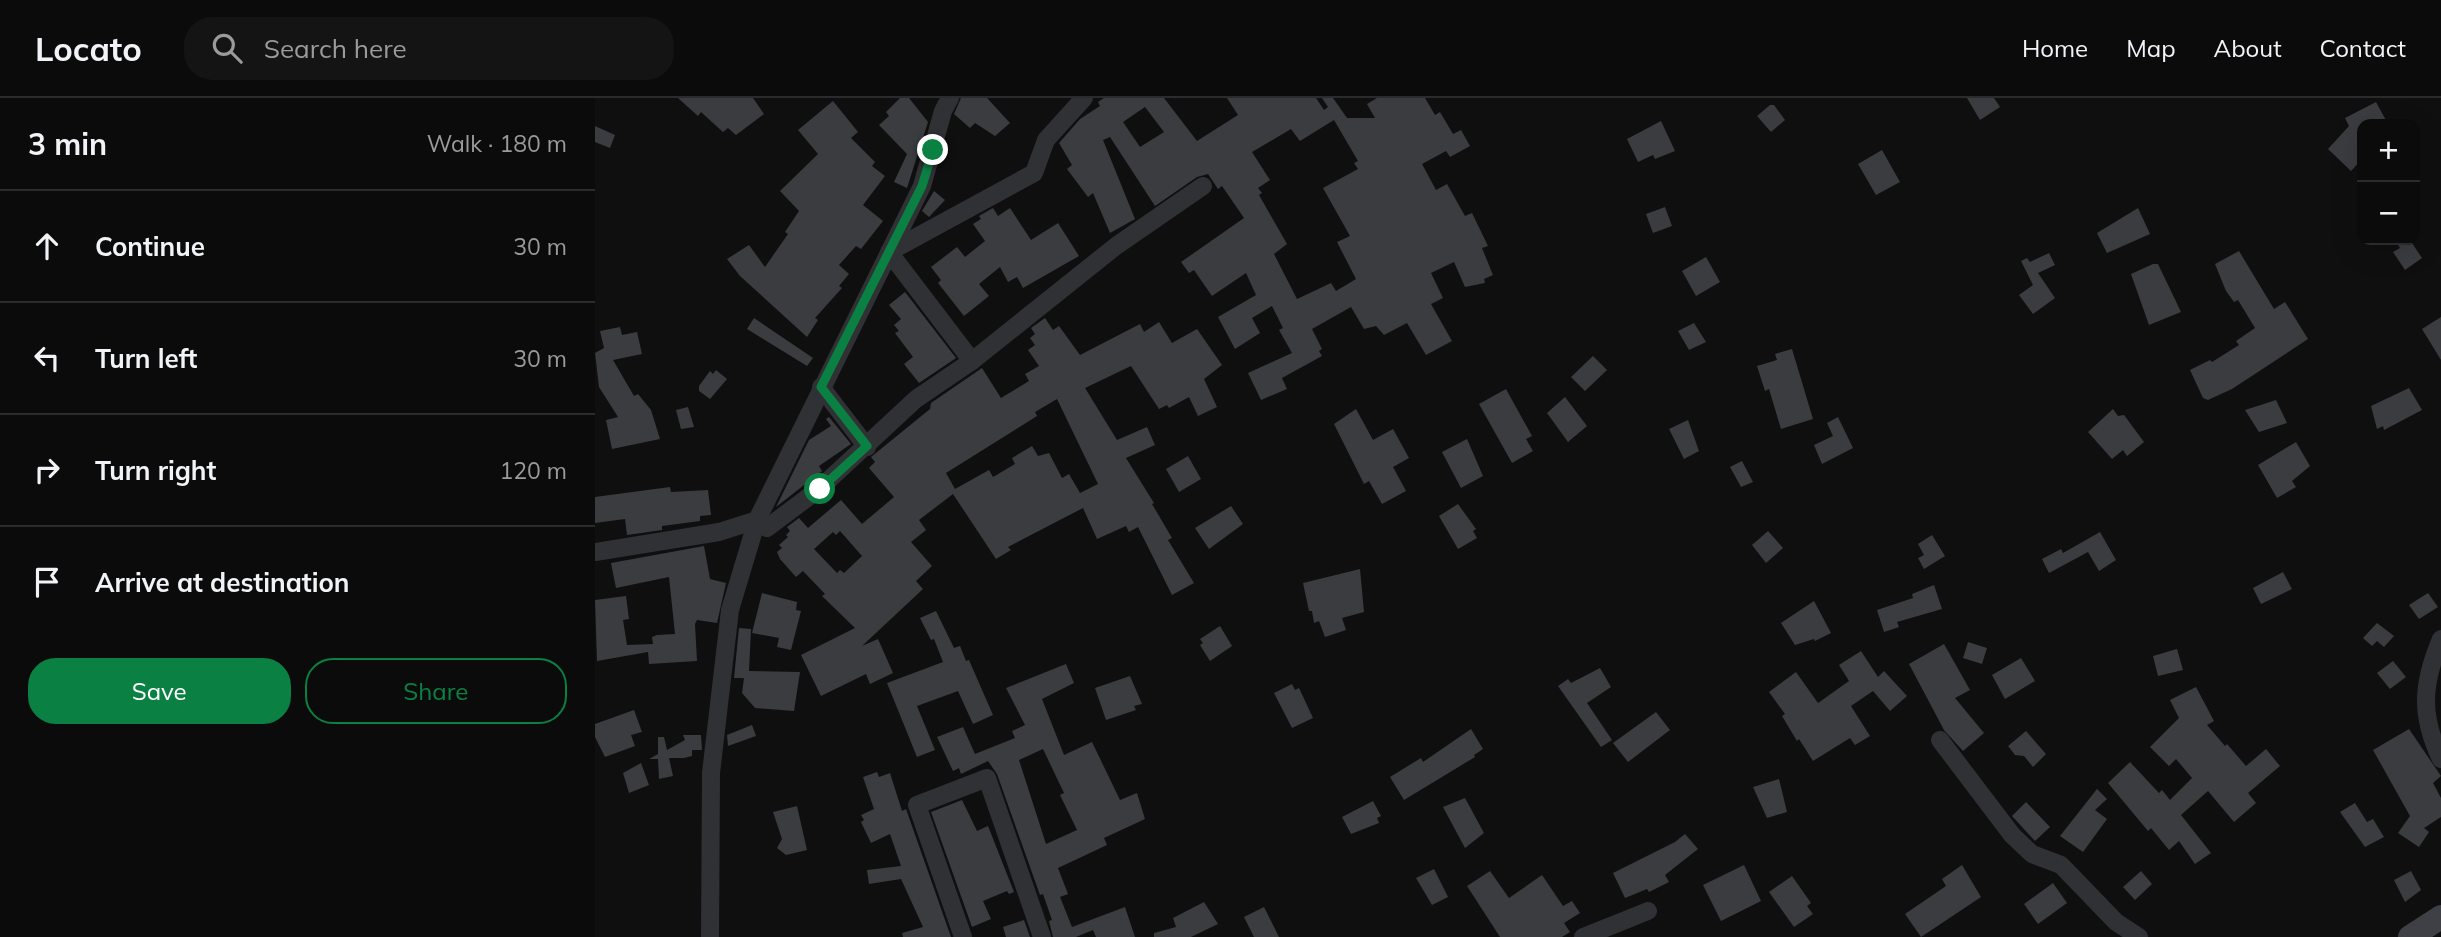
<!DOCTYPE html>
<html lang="en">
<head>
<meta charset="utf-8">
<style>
  :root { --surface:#0b0b0c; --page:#141415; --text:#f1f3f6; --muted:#9a9b9d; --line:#2b2b2d; --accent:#0b8043 }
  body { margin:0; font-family:Mulish,sans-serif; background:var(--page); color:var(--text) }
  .controls { position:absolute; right:21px; top:21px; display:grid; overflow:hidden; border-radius:14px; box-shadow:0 7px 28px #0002 }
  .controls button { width:63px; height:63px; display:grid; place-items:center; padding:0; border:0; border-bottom:2px solid var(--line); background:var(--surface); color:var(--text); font:35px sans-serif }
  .stop { position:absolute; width:21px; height:21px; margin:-16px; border:5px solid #0b8043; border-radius:50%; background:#fff }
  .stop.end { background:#0b8043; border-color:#fff; box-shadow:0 2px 7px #0008 }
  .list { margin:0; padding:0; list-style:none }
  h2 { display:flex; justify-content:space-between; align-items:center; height:91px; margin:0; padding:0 28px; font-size:30px }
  h2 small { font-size:23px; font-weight:400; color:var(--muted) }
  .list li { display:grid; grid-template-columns:46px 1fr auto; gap:21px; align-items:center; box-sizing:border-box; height:112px; padding:0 28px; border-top:2px solid var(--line) }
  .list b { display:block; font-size:26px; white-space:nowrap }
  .list em { font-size:23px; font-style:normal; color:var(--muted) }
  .actions { display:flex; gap:14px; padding:21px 28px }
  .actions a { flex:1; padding:16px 0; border:2px solid var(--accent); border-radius:28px; text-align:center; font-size:24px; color:var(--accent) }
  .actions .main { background:var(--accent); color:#fff }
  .icon { flex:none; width:38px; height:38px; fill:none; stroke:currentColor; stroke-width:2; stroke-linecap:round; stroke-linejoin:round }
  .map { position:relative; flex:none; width:1846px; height:839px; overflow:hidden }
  header { display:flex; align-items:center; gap:42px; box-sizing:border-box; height:98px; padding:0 35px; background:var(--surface); border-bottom:2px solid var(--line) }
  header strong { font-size:33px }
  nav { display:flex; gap:38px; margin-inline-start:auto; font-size:24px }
  .search { width:490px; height:63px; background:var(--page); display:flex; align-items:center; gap:18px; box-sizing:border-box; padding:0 24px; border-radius:28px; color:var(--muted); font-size:26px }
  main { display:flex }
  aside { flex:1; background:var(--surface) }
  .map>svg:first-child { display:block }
  .building { fill:#3b3c40; fill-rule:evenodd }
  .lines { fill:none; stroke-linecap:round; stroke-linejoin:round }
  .street { stroke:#303135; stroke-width:18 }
  .secondary { stroke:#3e4045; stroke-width:24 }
  .route { stroke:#0b8043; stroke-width:9 }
</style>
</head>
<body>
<header>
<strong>Locato</strong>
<div class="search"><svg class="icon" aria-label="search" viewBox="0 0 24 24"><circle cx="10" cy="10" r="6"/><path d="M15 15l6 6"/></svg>Search here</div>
<nav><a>Home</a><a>Map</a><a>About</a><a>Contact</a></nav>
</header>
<main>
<aside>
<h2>3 min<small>Walk · 180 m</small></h2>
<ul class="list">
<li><svg class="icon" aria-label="ahead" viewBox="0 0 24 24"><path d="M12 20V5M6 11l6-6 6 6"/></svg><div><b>Continue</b></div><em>30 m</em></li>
<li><svg class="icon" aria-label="left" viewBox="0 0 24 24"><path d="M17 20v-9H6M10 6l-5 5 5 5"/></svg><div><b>Turn left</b></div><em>30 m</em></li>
<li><svg class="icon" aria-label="right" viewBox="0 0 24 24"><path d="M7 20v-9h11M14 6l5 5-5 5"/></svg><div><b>Turn right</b></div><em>120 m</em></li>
<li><svg class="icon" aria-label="arrive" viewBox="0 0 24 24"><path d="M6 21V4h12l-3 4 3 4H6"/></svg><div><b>Arrive at destination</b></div></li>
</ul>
<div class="actions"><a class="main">Save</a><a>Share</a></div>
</aside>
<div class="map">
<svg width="1846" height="839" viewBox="0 0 1846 839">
  <rect width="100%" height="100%" fill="#0f0f10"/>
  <g class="building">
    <polygon points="83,0 158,0 169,16 141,37 133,30 128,34 106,14 103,18"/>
    <polygon points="305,0 314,0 333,24 312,90 299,84 312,56 284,27 294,18 291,14"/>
    <polygon points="366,0 392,0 415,25 400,38 380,25 375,30 359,16"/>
    <path d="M 509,0 L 569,0 L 602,43 L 643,17 L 632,0 L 721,0 L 729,12 L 733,9 L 727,0 L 738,0 L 752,20 L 780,20 L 772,6 L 782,0 L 830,0 L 840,17 L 845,14 L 858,36 L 866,32 L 875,48 L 855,59 L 851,53 L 827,66 L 841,92 L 852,86 L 870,118 L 877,115 L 893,148 L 887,150 L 898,177 L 889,181 L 890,185 L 870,189 L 859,164 L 836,175 L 848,200 L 836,206 L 857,243 L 831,257 L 812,225 L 789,237 L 781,228 L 769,231 L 756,209 L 717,231 L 727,251 L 724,253 L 727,258 L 687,280 L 692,291 L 666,302 L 653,275 L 697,255 L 684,232 L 688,230 L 677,208 L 657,220 L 665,235 L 640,251 L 623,219 L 661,197 L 651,175 L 617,198 L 599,172 L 594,175 L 586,164 L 649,120 L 627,88 L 623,91 L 613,76 L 602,79 L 560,108 L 515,39 L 508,42 L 540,121 L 515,135 L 498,95 L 493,99 L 472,71 L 477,67 L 464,45 L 485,21 L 505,8 L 503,4 ZM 550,9 L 569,34 L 545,49 L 528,24 ZM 739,22 L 763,63 L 759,65 L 763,71 L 728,90 L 755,138 L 742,144 L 761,181 L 741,193 L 736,185 L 702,201 L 679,156 L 692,146 L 664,97 L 667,95 L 663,90 L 675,82 L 657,54 L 696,31 L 705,43 Z"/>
    <polygon points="1372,0 1399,0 1405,9 1385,22"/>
    <polygon points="238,3 263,34 256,40 280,64 277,68 290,78 268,107 288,123 266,151 261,148 244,167 254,176 244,188 247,190 220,220 223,222 212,239 145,178 132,161 154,147 170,169 193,136 190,134 204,113 185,93 223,56 203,32"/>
    <polygon points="1781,4 1793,26 1767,26 1767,61 1756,73 1733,51 1754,28 1750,20"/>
    <polygon points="1175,7 1179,7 1190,22 1176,34 1162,18"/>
    <polygon points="1066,23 1080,53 1060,61 1058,57 1043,64 1032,41"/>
    <polygon points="0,28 20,37 15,50 0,44"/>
    <polygon points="1287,52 1305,84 1281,97 1263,66"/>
    <polygon points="339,93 350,102 334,119 327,113"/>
    <polygon points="1070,109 1077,128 1058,135 1051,116"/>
    <polygon points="398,110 403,118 415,110 436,142 463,125 484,158 428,190 422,179 413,184 405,169 384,186 394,198 369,218 343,185 346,182 336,169 362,149 370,159 390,143 378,126 386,121 384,118"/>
    <polygon points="1543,110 1555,136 1512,155 1502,135"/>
    <polygon points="1800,142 1815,142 1827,160 1810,172 1798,154 1805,150"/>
    <polygon points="1644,153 1679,211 1690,204 1713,241 1637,291 1613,302 1608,300 1595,272 1615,262 1617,264 1644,247 1641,243 1660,230 1643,202 1639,204 1631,193 1620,166"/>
    <polygon points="1454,155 1460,167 1443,175 1460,200 1438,216 1424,197 1438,187 1426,163 1432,160 1435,164"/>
    <polygon points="1111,159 1125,184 1101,198 1087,173"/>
    <polygon points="1558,166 1563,166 1586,214 1554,227 1536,176"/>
    <polygon points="310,194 361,260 324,285 309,266 318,259 300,235 304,233 299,227 306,221 294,207"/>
    <polygon points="1846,219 1846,262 1827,231"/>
    <polygon points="159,220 218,260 212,268 152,231"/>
    <path d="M 450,220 L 458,232 L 464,228 L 485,257 L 545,226 L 549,234 L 564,224 L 577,245 L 602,231 L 627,267 L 609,281 L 622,309 L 603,318 L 594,299 L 574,310 L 572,307 L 564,311 L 536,268 L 490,290 L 522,342 L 552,329 L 560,347 L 531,360 L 559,405 L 557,406 L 577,440 L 573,442 L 599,485 L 577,497 L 543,429 L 534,434 L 531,428 L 502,441 L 488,410 L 413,449 L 416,452 L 401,461 L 358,396 L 324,422 L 331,432 L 316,444 L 337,468 L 321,483 L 328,491 L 267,548 L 283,541 L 298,575 L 275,586 L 271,576 L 226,598 L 206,557 L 260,530 L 227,498 L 230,496 L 208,473 L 201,479 L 185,461 L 182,454 L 187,450 L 184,447 L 193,439 L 191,437 L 195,433 L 192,429 L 204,420 L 213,430 L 246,402 L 267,426 L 299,399 L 274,370 L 280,364 L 276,359 L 335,311 L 336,305 L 387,270 L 406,300 L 434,283 L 430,276 L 444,268 L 433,252 L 440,247 L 435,240 L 440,236 L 436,230 ZM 462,301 L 503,386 L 485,395 L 474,376 L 467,380 L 454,355 L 443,358 L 437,348 L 417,360 L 420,366 L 398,379 L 394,372 L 360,391 L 351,375 L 442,318 L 440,314 ZM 245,433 L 267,458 L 249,475 L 245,472 L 242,475 L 219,451 L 238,434 L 241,437 Z"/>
    <polygon points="1099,225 1111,244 1094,252 1083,233"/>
    <polygon points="25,229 27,237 42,234 47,256 18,262 39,298 43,296 56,312 65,341 17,351 11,322 23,319 4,289 0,255 9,250 5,233"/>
    <polygon points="1197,251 1218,321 1186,331 1174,291 1170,293 1162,268 1182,262 1180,256"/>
    <polygon points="998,258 1012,272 990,293 976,279"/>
    <polygon points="121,272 132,281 115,301 104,293 104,288 115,273 118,276"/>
    <polygon points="1814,290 1827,312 1789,332 1788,328 1782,331 1776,308"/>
    <polygon points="911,291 937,338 931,341 938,353 917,365 884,306"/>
    <polygon points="970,299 992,328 973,344 952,315"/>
    <polygon points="1681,302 1692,325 1664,334 1650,312"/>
    <polygon points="93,309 99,329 86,331 81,312"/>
    <polygon points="761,311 778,342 798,331 814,360 798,369 811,393 787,406 774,383 769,386 739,326"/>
    <polygon points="1518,311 1523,318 1529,317 1549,344 1532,358 1528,352 1517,361 1493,334"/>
    <polygon points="234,319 256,346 224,368 227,373 181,409 214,342 236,328 231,321"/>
    <polygon points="1243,319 1258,350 1227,366 1219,347 1238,338 1232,325"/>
    <polygon points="1093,322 1104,353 1089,361 1074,331"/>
    <polygon points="872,341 888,378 866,390 847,354"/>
    <polygon points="1701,344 1715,368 1697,383 1701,389 1682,400 1663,367"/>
    <polygon points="593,358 606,381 584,394 571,371"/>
    <polygon points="1147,363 1158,384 1146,389 1135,369"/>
    <polygon points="75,389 76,394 113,392 116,417 105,418 105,423 67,428 67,432 32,437 30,421 0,425 0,399"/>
    <polygon points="863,406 881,431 878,433 882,440 863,451 844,418"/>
    <polygon points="636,408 648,426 614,451 600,430"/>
    <polygon points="1173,433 1188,450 1171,465 1157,447"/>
    <polygon points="1505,434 1521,462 1504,473 1493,454 1454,475 1447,461 1466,451 1468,455"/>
    <polygon points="1337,437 1350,458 1329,471 1323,460 1329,457 1323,446"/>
    <polygon points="109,448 115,481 131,485 122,525 102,522 100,526 102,563 54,566 53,554 2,563 0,502 31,498 34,521 28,522 32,547 58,546 57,539 62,537 80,536 74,479 21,490 16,465"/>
    <polygon points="765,471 769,514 747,520 751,532 730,539 724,523 719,525 717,513 714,513 708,485"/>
    <polygon points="1688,474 1697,491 1666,506 1658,490"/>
    <polygon points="1339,487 1347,511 1302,524 1304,529 1289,534 1282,512 1318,500 1317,496"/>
    <polygon points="167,495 202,504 201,512 206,513 196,552 182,549 184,540 157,535"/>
    <polygon points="1833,495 1843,509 1824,521 1814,507"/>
    <polygon points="1219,503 1236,535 1220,543 1219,541 1200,547 1186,525"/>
    <polygon points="341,513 359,550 365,548 371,563 374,562 398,617 378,626 363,593 322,608 340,652 322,659 292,585 348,564 339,541 336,542 325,520"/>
    <polygon points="1782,525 1799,538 1789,549 1782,543 1777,548 1768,540"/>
    <polygon points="625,528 637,548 615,563 605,547 608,545 605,541"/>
    <polygon points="144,530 156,531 154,573 205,574 199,613 160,610 147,595 149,580 139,580"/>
    <polygon points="1373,544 1392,550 1387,566 1368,560"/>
    <polygon points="1349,546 1375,592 1360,600 1389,635 1368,653 1349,632 1314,566"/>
    <polygon points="1582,551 1588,572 1563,578 1558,558"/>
    <polygon points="1266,553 1283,579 1289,573 1312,598 1295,613 1278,593 1256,608 1275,638 1260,647 1255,640 1218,663 1204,641 1202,643 1187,618 1190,616 1174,594 1201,574 1223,605 1254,583 1244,567"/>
    <polygon points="1426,560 1440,583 1410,601 1397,577"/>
    <polygon points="1798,563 1811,579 1795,591 1782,575"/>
    <path d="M 471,566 L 479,585 L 447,601 L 469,657 L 497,644 L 525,702 L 542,695 L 550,721 L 509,740 L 512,747 L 463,770 L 473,796 L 465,799 L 477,829 L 530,809 L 540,839 L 501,839 L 498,832 L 481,839 L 458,839 L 454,823 L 457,822 L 448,796 L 445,797 L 402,676 L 393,663 L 366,676 L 364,670 L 358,673 L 342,639 L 368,629 L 380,656 L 420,640 L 417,633 L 430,627 L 411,590 ZM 448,651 L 469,695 L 465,697 L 482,732 L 451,746 L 424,662 Z"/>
    <polygon points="1005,570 1016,589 992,605 1017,642 1006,649 963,588 973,581 976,585"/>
    <polygon points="535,578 547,606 539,608 541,612 511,622 500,590"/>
    <polygon points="697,586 700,592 704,590 718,620 697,630 679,595"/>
    <polygon points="1601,589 1619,623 1612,627 1630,648 1632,646 1651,668 1671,651 1685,668 1653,695 1661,705 1639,724 1613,693 1586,717 1616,755 1600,766 1584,743 1574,752 1556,730 1553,733 1513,685 1535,664 1564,695 1567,692 1575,702 1597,680 1581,661 1574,668 1555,649 1584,620 1575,602"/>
    <polygon points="39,612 47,634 36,637 40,648 10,659 0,639 0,626"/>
    <polygon points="1061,614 1075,632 1033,664 1018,645"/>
    <polygon points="157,627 161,638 133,648 132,637"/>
    <polygon points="876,631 888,651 879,657 880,659 809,702 795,679 826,660 828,664"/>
    <polygon points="1814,631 1846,678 1838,685 1846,700 1846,719 1829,730 1834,734 1824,749 1803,735 1815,718 1778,652"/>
    <polygon points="1431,633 1451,656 1438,669 1429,658 1420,657 1413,648"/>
    <polygon points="88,637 106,637 107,652 97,652 97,658 89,660 74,660 78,678 64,681 63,661 54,661 63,656 63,639 69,639 72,652 90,642"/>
    <polygon points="46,665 54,687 34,695 28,675"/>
    <polygon points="282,674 284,679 295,675 307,713 311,711 356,839 308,839 307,835 328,829 306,781 274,786 272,772 306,768 295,736 276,745 266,724 269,722 266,717 279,711 268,679"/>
    <polygon points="1184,681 1192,714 1172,720 1158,689"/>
    <polygon points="1502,691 1512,701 1500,712 1512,721 1488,754 1465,738"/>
    <polygon points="870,700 889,735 870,750 848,709"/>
    <polygon points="367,702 382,733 393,728 419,794 414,796 412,793 388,803 396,821 377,829 336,714"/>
    <polygon points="778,703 786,718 782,720 784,725 756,736 747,719"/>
    <polygon points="1431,704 1455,729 1440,743 1417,718"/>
    <polygon points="1760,705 1772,724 1778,721 1789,739 1770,749 1745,714"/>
    <polygon points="202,708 212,752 191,757 182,750 187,741 178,714"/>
    <polygon points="1090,736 1103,751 1070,777 1074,784 1054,794 1052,791 1030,800 1018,775 1080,744"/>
    <polygon points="1149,767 1166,803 1126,823 1108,787"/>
    <polygon points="1367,767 1386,799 1326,839 1310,816 1351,788 1347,781"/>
    <polygon points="839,771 853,799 837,807 821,780"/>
    <polygon points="895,773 914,800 947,777 968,808 977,803 985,815 969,825 975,834 967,839 905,839 872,788"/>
    <polygon points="1546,773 1557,786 1540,802 1528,789"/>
    <polygon points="1816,773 1826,792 1810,804 1799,782"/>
    <polygon points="1197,778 1216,805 1212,808 1218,816 1199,829 1174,794"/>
    <polygon points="1458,785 1472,805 1443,826 1429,806"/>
    <polygon points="609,804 623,826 596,839 559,839 559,835 581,829 578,820"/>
    <polygon points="669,809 684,839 659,839 649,819"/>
    <polygon points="429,822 435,839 411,839 408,829"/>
  </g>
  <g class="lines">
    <g class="street">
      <polyline points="377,263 294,154 439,75 451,42 489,0"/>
      <polyline points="226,289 272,349"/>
      <polyline points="0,454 124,434 162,422 172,430 224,391 321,301 377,263 521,148 608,88"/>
      <path d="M 1846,541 C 1827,586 1825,617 1846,661"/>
      <polyline points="1345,642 1417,737 1437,756 1466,767 1521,824 1544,839"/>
      <polyline points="115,839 116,675 135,512 162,422 327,88 348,13 355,0"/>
      <polyline points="368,839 322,707 392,680 447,839"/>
      <polyline points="988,839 1053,813"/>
    </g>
    <polyline class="secondary" points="1815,839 1846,819"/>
  </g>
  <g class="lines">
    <polyline class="route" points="225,391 272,348 226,289 327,88 338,52"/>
  </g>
</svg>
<div class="controls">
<button>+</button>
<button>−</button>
</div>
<div class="stop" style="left:225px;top:391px"></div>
<div class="stop end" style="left:338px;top:52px"></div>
</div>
</main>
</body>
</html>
